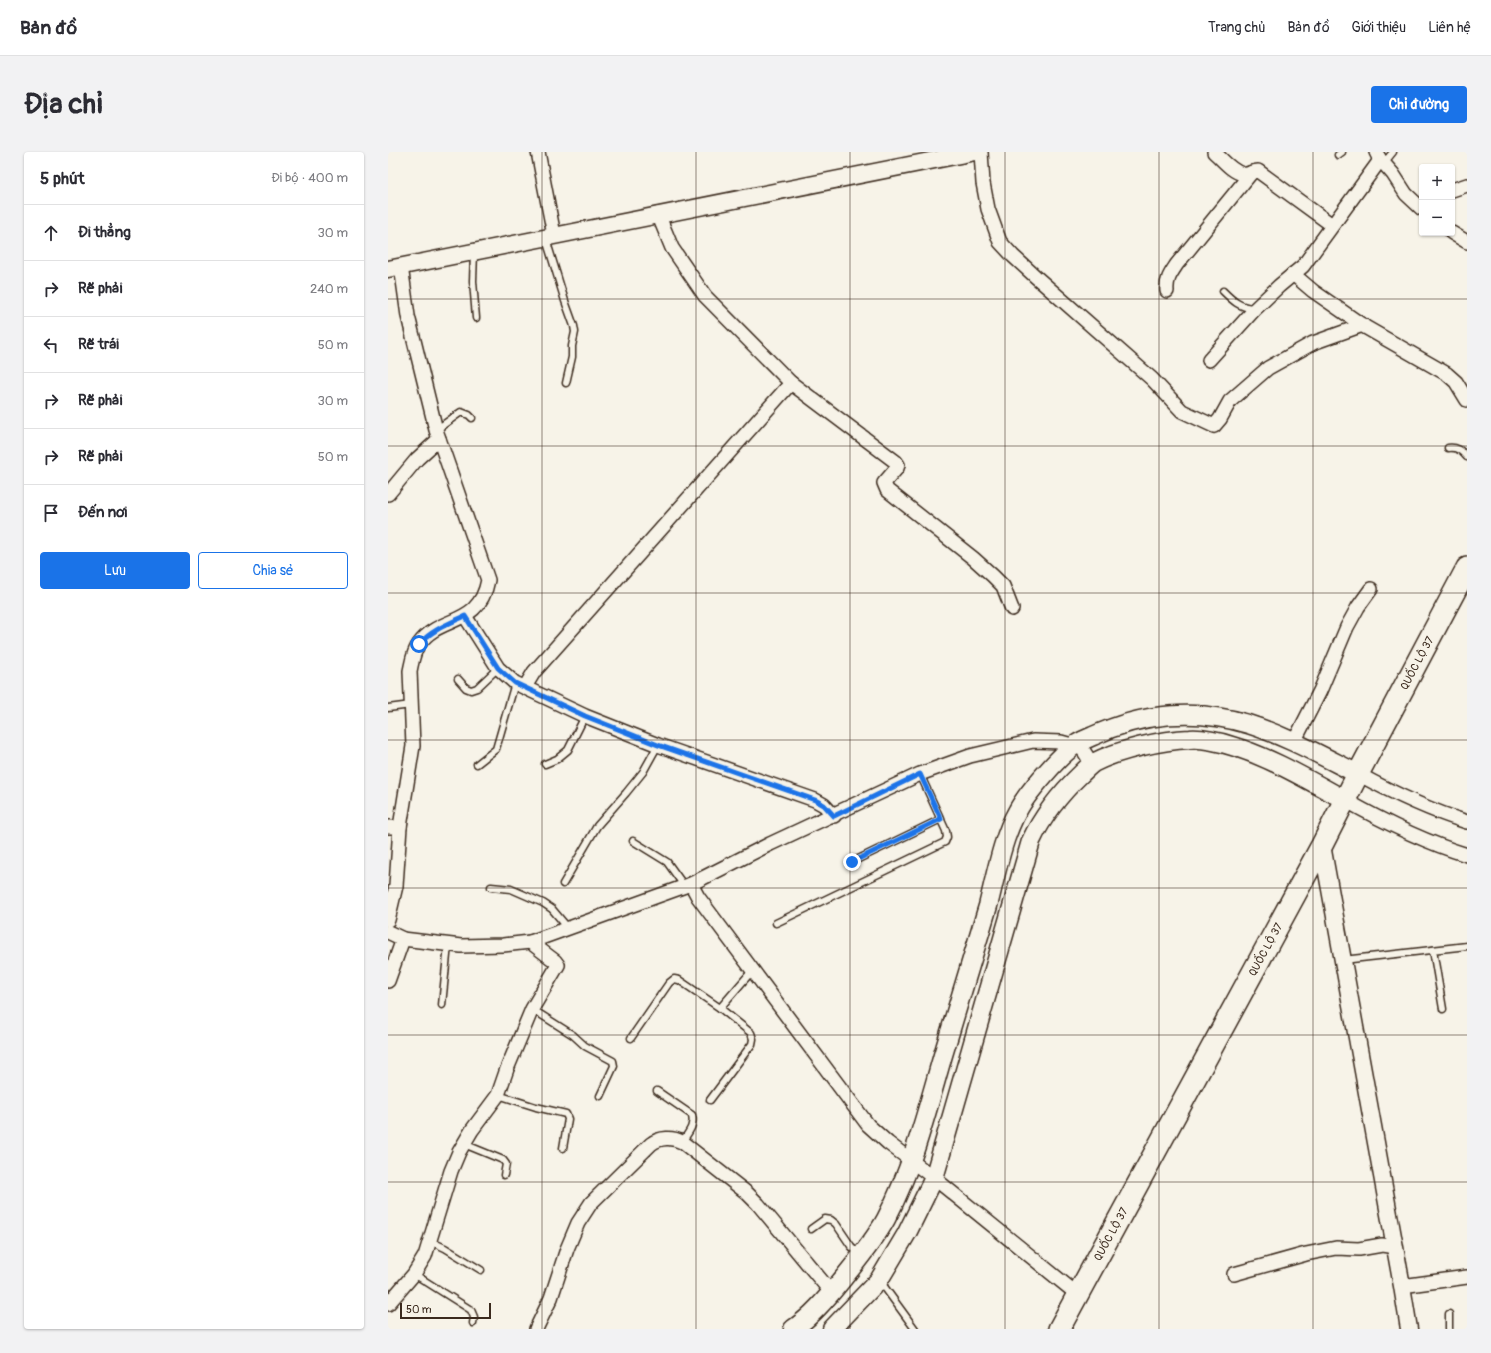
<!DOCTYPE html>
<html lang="vi">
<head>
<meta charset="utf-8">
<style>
  :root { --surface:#fff; --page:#f2f2f3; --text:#2b2b33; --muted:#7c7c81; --line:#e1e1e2; --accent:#1a73e8 }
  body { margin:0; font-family:Pangolin,sans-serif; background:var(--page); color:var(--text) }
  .controls { position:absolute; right:12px; top:12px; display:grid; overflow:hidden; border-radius:4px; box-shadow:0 1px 3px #0004 }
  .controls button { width:36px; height:36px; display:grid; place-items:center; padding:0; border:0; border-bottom:1px solid var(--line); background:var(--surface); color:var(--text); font:20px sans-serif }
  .scale { position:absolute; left:12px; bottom:10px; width:91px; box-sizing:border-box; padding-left:4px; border:2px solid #3b2a1e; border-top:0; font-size:11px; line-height:14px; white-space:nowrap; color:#3b2a1e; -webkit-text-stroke:3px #f7f3e8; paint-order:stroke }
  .stop { position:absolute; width:12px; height:12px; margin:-9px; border:3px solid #1a73e8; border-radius:50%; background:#fff }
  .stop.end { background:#1a73e8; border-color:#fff; box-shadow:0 1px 4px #0008 }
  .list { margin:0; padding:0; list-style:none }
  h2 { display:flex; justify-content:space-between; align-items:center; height:52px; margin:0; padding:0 16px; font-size:17px }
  h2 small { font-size:13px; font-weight:400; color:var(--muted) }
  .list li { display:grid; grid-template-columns:26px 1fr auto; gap:12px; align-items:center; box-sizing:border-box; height:56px; padding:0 16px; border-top:1px solid var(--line) }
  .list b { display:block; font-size:15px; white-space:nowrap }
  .list em { font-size:13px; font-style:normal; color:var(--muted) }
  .actions { display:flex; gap:8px; padding:12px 16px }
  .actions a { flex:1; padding:9px 0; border:1px solid var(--accent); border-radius:4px; text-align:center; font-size:14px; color:var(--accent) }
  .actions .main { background:var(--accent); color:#fff }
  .icon { flex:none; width:22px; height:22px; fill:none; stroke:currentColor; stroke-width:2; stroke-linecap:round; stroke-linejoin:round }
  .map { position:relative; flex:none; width:1079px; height:1177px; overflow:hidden; border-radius:4px }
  header { display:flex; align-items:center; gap:24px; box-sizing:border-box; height:56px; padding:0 20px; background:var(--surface); border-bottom:1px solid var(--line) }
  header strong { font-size:19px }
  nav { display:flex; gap:22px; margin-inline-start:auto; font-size:14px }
  .intro { display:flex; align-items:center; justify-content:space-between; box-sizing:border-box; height:96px; padding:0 24px }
  h1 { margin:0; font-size:28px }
  .button { padding:10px 18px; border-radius:4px; background:var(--accent); color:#fff; font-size:14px; font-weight:700 }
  main { display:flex; gap:24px; padding:0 24px }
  aside { flex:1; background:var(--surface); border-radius:4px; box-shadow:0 1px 3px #0004 }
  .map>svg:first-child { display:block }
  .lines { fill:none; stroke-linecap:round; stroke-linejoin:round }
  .service-casing { stroke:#3b2a1e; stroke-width:9 }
  .minor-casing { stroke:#3b2a1e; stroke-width:16 }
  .tertiary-casing { stroke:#3b2a1e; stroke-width:19 }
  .secondary-casing { stroke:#3b2a1e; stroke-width:21 }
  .trunk-casing { stroke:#3b2a1e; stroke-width:24 }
  .service { stroke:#f7f3e8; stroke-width:6 }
  .minor { stroke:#f7f3e8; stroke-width:13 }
  .tertiary { stroke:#f7f3e8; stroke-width:16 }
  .secondary { stroke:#f7f3e8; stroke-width:18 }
  .trunk { stroke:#f7f3e8; stroke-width:21 }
  .route { stroke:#1a73e8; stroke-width:5 }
  .grid { fill:none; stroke:#3b2a1e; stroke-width:1; stroke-opacity:0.55 }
  .labels { text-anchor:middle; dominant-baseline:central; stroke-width:3; stroke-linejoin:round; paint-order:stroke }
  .street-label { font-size:11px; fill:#3b2a1e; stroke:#f7f3e8 }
</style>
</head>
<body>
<header>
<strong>Bản đồ</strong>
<nav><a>Trang chủ</a><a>Bản đồ</a><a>Giới thiệu</a><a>Liên hệ</a></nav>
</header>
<div class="intro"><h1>Địa chỉ</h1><a class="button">Chỉ đường</a></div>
<main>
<aside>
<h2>5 phút<small>Đi bộ · 400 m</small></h2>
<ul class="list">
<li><svg class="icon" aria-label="ahead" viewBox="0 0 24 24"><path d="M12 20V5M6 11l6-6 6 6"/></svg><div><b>Đi thẳng</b></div><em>30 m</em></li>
<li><svg class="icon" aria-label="right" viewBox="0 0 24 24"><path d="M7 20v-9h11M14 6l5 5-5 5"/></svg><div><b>Rẽ phải</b></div><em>240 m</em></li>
<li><svg class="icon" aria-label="left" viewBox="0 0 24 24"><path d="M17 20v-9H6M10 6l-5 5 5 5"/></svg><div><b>Rẽ trái</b></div><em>50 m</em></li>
<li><svg class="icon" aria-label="right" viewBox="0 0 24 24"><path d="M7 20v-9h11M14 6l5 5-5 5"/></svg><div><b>Rẽ phải</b></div><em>30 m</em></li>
<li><svg class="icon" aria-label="right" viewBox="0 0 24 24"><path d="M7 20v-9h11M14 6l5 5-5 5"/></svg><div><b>Rẽ phải</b></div><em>50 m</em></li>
<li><svg class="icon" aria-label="arrive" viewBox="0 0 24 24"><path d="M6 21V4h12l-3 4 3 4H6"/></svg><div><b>Đến nơi</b></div></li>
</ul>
<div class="actions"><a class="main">Lưu</a><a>Chia sẻ</a></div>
</aside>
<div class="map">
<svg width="1079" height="1177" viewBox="0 0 1079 1177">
  <rect width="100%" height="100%" fill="#f7f3e8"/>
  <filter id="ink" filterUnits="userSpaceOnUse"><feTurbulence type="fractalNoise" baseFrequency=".025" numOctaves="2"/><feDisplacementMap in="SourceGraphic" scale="8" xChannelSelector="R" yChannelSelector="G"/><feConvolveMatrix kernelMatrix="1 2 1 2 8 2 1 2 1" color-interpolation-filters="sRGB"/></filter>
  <g filter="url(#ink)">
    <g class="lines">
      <defs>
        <g id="service">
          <polyline points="950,3 954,0"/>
          <polyline points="996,11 1005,0"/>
          <polyline points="158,87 177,149 186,174 187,180 184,194 184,205 178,231"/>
          <polyline points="86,100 85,129 88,166"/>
          <path d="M 835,139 C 844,148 852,156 866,156"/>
          <polyline points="48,278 73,260 81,263 84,266"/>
          <path d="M 1060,296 C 1069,295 1073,298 1079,305"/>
          <polyline points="70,527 78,536 83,538 89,536 110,516"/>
          <polyline points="0,556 23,553"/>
          <polyline points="89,612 108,597 127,531"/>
          <polyline points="157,612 169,607 180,598 197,564"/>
          <polyline points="245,689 279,710 297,735"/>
          <polyline points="464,710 553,667"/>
          <polyline points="175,732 209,674 238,641 255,620 270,593"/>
          <polyline points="103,735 123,737 155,751 164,757 180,776"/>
          <polyline points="388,771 557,690 559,685 558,679 532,622"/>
          <polyline points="1045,798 1055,857"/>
          <polyline points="955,808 1079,794"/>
          <polyline points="54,853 60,793"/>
          <polyline points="332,856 364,819"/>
          <polyline points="144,857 185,883 197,894 225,909 226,914 212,944"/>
          <polyline points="243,886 281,831 286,827 291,828 332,856 363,881 365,887 364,892 322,948"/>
          <path d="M 269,939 L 304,963 C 307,974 300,981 294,990"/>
          <polyline points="110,943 148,955 178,962 180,967 175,996"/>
          <polyline points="76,992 115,1008 118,1012 116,1023"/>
          <polyline points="423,1077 437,1067 443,1068 448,1072 463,1094 472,1103"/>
          <polyline points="42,1089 57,1096 93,1118"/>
          <polyline points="26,1122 83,1158 86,1165 85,1171"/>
          <polyline points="492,1129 527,1177"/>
          <polyline points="1061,1177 1061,1162"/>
        </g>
        <g id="minor">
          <polyline points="150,0 166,83"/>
          <polyline points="593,0 595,31 600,57 612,90 625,104 648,125 764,227 794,259 826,274 832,267 842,249 880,216 925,191 975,173"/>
          <path d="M 826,0 C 834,7 844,20 855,22 C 860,23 865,19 870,19 L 944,73"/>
          <polyline points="991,6 1005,22 1018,42 1034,57"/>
          <polyline points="1064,38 1079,33"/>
          <polyline points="270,62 284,96 317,144 403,231 508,310 510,313 509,316 496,331 499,338 585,406 605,424 615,434 624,457"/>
          <polyline points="1064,81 1079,90"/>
          <polyline points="905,122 925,139 977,175 1059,222 1068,230 1079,248"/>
          <path d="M 779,139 C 778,127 783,121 789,112 L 864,20"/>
          <polyline points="821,208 867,157 891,134 915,114 990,11 991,6 988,0"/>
          <polyline points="0,342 29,307 51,287"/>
          <polyline points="77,464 110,516 127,531 197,564 270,593 427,648 436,653 446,664"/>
          <polyline points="137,535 146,520 403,231"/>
          <polyline points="906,590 932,539 959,475 970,455 983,437"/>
          <path d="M 970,622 C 1005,641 1040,658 1079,670"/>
          <path d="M 957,648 C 996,670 1036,690 1079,703"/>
          <polyline points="0,675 12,675"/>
          <polyline points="303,732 382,692 532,622 582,604 645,589 673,590 691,595 695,598 704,612"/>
          <path d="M 0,768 L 8,734 L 12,675 L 25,594 L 22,519 C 24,510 25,500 31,492 C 52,462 91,476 100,428 L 48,278 L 20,164 L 13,114"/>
          <polyline points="0,780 15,787 73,794 115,793 142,790 303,732 310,745 480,973 500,991 546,1026 689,1142"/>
          <polyline points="0,829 15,787"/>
          <polyline points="846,1122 918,1102 948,1096 971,1097 994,1093 1007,1095"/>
          <polyline points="1014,1134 1079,1125"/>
          <polyline points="0,1152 26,1122 37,1104 63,1019 71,1000 84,978 110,943 119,917 144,857 170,813 167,809 142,790"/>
          <path d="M 148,1177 L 163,1146 L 179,1097 L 190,1071 L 203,1051 L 263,992 C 272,985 285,985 294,990 L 359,1041 L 370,1052 L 443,1140"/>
        </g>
        <g id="tertiary">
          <polyline points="0,117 587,0"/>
          <polyline points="934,693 1014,1134 1021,1177"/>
        </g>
        <g id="secondary">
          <path d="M 405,1177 C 423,1165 439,1146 453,1129 C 469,1109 486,1089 498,1067 C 525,1015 539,958 555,903 C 570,853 585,804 600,754 C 608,723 614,686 630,658 C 639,641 671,604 687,593 C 692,589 699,587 705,584 C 754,561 808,556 860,572 C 898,584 934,604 970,622"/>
          <path d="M 444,1177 L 491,1128 L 519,1081 L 546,1026 L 643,689 C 655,663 673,641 694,621 C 697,618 701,614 705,611 C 730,598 774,588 802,587 C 816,586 831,590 844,594 C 882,605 922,629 957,648"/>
        </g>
        <g id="trunk">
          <path id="s1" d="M 671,1177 L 934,693 L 970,622 L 1079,416"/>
        </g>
      </defs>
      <use href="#service" class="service-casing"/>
      <use href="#minor" class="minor-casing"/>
      <use href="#tertiary" class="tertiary-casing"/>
      <use href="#secondary" class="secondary-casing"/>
      <use href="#trunk" class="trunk-casing"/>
      <use href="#service" class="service"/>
      <use href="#minor" class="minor"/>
      <use href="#tertiary" class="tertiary"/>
      <use href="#secondary" class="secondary"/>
      <use href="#trunk" class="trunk"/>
    </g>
  </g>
  <g class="lines" filter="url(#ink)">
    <path class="route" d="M 31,492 C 44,478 60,472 77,464 L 110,516 L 127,531 L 197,564 L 270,593 L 427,648 L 436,653 L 446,664 L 532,622 L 553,667 L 464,710"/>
  </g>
  <path class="grid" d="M 154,0 L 154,1177M 308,0 L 308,1177M 462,0 L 462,1177M 617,0 L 617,1177M 771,0 L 771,1177M 925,0 L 925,1177M 0,147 L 1079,147M 0,294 L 1079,294M 0,441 L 1079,441M 0,588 L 1079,588M 0,736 L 1079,736M 0,883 L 1079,883M 0,1030 L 1079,1030"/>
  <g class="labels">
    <g class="street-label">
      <text stroke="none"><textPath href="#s1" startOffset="756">QUỐC LỘ 37</textPath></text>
      <text stroke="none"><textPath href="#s1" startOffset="432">QUỐC LỘ 37</textPath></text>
      <text stroke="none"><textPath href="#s1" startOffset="108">QUỐC LỘ 37</textPath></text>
    </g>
  </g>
</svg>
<div class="controls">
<button>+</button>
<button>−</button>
</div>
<div class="scale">50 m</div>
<div class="stop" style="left:31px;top:492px"></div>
<div class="stop end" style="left:464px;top:710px"></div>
</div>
</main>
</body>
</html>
